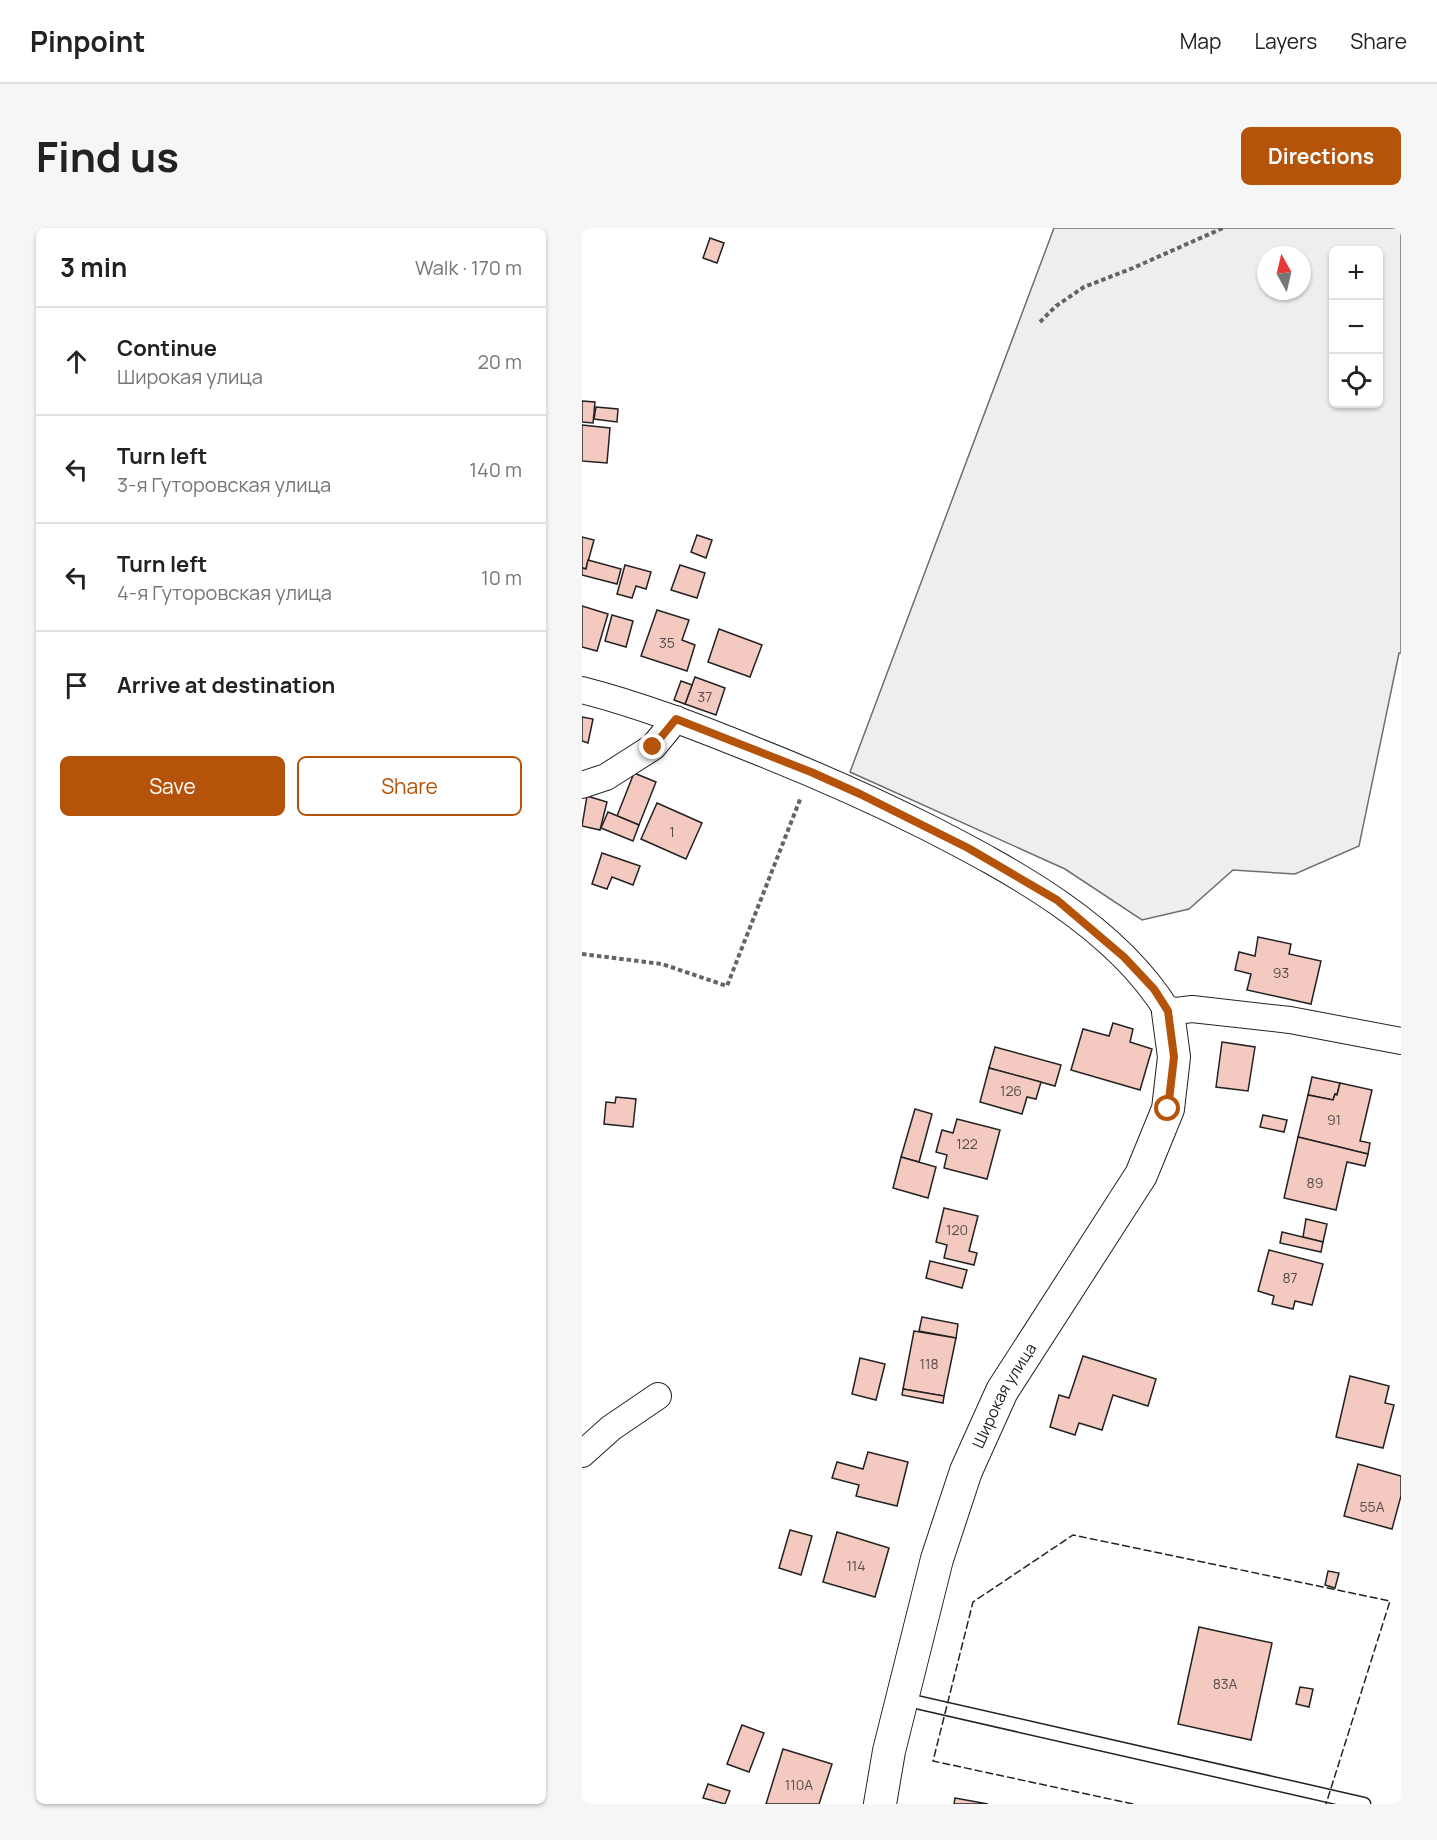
<!DOCTYPE html>
<html lang="en">
<head>
<meta charset="utf-8">
<style>
  :root { --surface:#fff; --page:#f6f6f6; --text:#222; --muted:#767676; --line:#e0e0e0; --accent:#b45309 }
  body { margin:0; font-family:Manrope,sans-serif; background:var(--page); color:var(--text) }
  .controls { position:absolute; right:18px; top:18px; display:grid; overflow:hidden; border-radius:9px; box-shadow:0 2px 4px #0004 }
  .controls button { width:54px; height:54px; display:grid; place-items:center; padding:0; border:0; border-bottom:2px solid var(--line); background:var(--surface); color:var(--text); font:30px sans-serif }
  .compass { position:absolute; left:675px; top:18px; width:54px; height:54px; border-radius:50%; background:var(--surface); box-shadow:0 2px 4px #0004; rotate:352deg }
  .stop { position:absolute; width:18px; height:18px; margin:-14px; border:4px solid #b45309; border-radius:50%; background:#fff }
  .stop.end { background:#b45309; border-color:#fff; box-shadow:0 2px 6px #0008 }
  .list { margin:0; padding:0; list-style:none }
  h2 { display:flex; justify-content:space-between; align-items:center; height:78px; margin:0; padding:0 24px; font-size:26px }
  h2 small { font-size:20px; font-weight:400; color:var(--muted) }
  .list li { display:grid; grid-template-columns:39px 1fr auto; gap:18px; align-items:center; box-sizing:border-box; height:108px; padding:0 24px; border-top:2px solid var(--line) }
  .list b { display:block; font-size:22px; white-space:nowrap }
  .list p { margin:0; font-size:20px; white-space:nowrap; color:var(--muted) }
  .list em { font-size:20px; font-style:normal; color:var(--muted) }
  .actions { display:flex; gap:12px; padding:18px 24px }
  .actions a { flex:1; padding:14px 0; border:2px solid var(--accent); border-radius:9px; text-align:center; font-size:21px; color:var(--accent) }
  .actions .main { background:var(--accent); color:#fff }
  .icon { flex:none; width:33px; height:33px; fill:none; stroke:currentColor; stroke-width:2; stroke-linecap:round; stroke-linejoin:round }
  .map { position:relative; flex:none; width:819px; height:1576px; overflow:hidden; border-radius:9px }
  header { display:flex; align-items:center; gap:36px; box-sizing:border-box; height:84px; padding:0 30px; background:var(--surface); border-bottom:2px solid var(--line) }
  header strong { font-size:28px }
  nav { display:flex; gap:33px; margin-inline-start:auto; font-size:21px }
  .intro { display:flex; align-items:center; justify-content:space-between; box-sizing:border-box; height:144px; padding:0 36px }
  h1 { margin:0; font-size:42px }
  .button { padding:15px 27px; border-radius:9px; background:var(--accent); color:#fff; font-size:21px; font-weight:700 }
  main { display:flex; gap:36px; padding:0 36px }
  aside { flex:1; background:var(--surface); border-radius:9px; box-shadow:0 2px 4px #0004 }
  .map>svg:first-child { display:block }
  .green { fill:#eee; stroke:#6f6f6f; stroke-width:1.5; fill-rule:evenodd }
  .building { fill:#f3c9c0; stroke:#222; stroke-width:1.5 }
  .lines { fill:none; stroke-linecap:round; stroke-linejoin:round }
  .service-casing { stroke:#222; stroke-width:15 }
  .minor-casing { stroke:#222; stroke-width:28 }
  .tertiary-casing { stroke:#222; stroke-width:34 }
  .path { stroke:#646464; stroke-width:4; stroke-dasharray:4.5 3; stroke-linecap:butt }
  .service { stroke:#fff; stroke-width:12 }
  .minor { stroke:#fff; stroke-width:26 }
  .tertiary { stroke:#fff; stroke-width:32 }
  .fence { stroke:#222; stroke-width:1.5; stroke-dasharray:8 3; stroke-linecap:butt }
  .route { stroke:#b45309; stroke-width:8 }
  .labels { text-anchor:middle; dominant-baseline:central; stroke-width:4.5; stroke-linejoin:round; paint-order:stroke }
  .number-label { font-size:14px; fill:#564c4a }
  .street-label { font-size:16px; fill:#222; stroke:#fff }
</style>
</head>
<body>
<header>
<strong>Pinpoint</strong>
<nav><a>Map</a><a>Layers</a><a>Share</a></nav>
</header>
<div class="intro"><h1>Find us</h1><a class="button">Directions</a></div>
<main>
<aside>
<h2>3 min<small>Walk · 170 m</small></h2>
<ul class="list">
<li><svg class="icon" aria-label="ahead" viewBox="0 0 24 24"><path d="M12 20V5M6 11l6-6 6 6"/></svg><div><b>Continue</b><p>Широкая улица</p></div><em>20 m</em></li>
<li><svg class="icon" aria-label="left" viewBox="0 0 24 24"><path d="M17 20v-9H6M10 6l-5 5 5 5"/></svg><div><b>Turn left</b><p>3-я Гуторовская улица</p></div><em>140 m</em></li>
<li><svg class="icon" aria-label="left" viewBox="0 0 24 24"><path d="M17 20v-9H6M10 6l-5 5 5 5"/></svg><div><b>Turn left</b><p>4-я Гуторовская улица</p></div><em>10 m</em></li>
<li><svg class="icon" aria-label="arrive" viewBox="0 0 24 24"><path d="M6 21V4h12l-3 4 3 4H6"/></svg><div><b>Arrive at destination</b></div></li>
</ul>
<div class="actions"><a class="main">Save</a><a>Share</a></div>
</aside>
<div class="map">
<svg width="819" height="1576" viewBox="0 0 819 1576">
  <rect width="100%" height="100%" fill="#fff"/>
  <path class="green" d="M 472,0 L 819,0 L 819,425 L 817,425 L 777,618 L 713,646 L 651,642 L 607,681 L 560,692 L 483,641 L 268,544 ZM 796,22 L 796,176 L 752,176 L 752,22 ZM 684,27 L 720,27 L 720,63 L 684,63 Z"/>
  <g class="building">
    <polygon points="128,10 142,15 135,35 121,30"/>
    <polygon points="0,173 13,174 11,195 0,194"/>
    <polygon points="14,179 36,181 35,194 12,191"/>
    <polygon points="0,197 28,200 25,235 0,233"/>
    <polygon points="115,307 130,312 124,330 109,324"/>
    <polygon points="0,309 12,312 4,341 0,340"/>
    <polygon points="6,332 39,341 35,356 0,347 0,340 4,341"/>
    <polygon points="43,337 69,344 64,361 54,358 50,370 35,366"/>
    <polygon points="98,337 123,345 115,370 89,362"/>
    <polygon points="0,378 26,386 15,423 0,419"/>
    <polygon points="75,382 107,392 100,412 113,417 105,443 59,428"/>
    <polygon points="30,387 51,393 44,419 23,413"/>
    <polygon points="137,401 180,417 168,449 126,434"/>
    <polygon points="113,449 143,460 134,487 103,476"/>
    <polygon points="99,453 110,457 103,476 92,472"/>
    <polygon points="0,489 11,491 6,515 0,513"/>
    <polygon points="52,545 74,554 57,597 35,588"/>
    <polygon points="5,568 25,574 18,602 0,598"/>
    <polygon points="75,575 120,595 104,631 59,611"/>
    <polygon points="26,584 57,597 51,613 19,600"/>
    <polygon points="20,625 58,638 51,657 30,649 25,661 10,656"/>
    <polygon points="676,709 709,716 707,726 739,733 729,776 665,762 669,746 653,742 657,724 673,728"/>
    <polygon points="531,795 551,801 548,814 570,821 558,862 489,842 501,801 527,808"/>
    <polygon points="640,814 673,819 666,863 634,859"/>
    <polygon points="413,819 479,837 473,858 407,840"/>
    <polygon points="407,840 459,854 454,871 445,869 440,886 398,874"/>
    <polygon points="730,849 758,855 755,867 753,866 751,872 726,867"/>
    <polygon points="758,855 790,862 778,913 788,915 786,926 716,909 726,867 751,872 753,866 755,867"/>
    <polygon points="34,869 54,871 51,899 22,896 24,874 33,875"/>
    <polygon points="333,881 350,886 337,934 319,929"/>
    <polygon points="681,887 705,892 702,904 678,899"/>
    <polygon points="375,891 418,902 405,951 362,940 365,927 354,924 360,902 371,905"/>
    <polygon points="716,909 786,926 783,938 765,934 754,982 702,970"/>
    <polygon points="319,929 354,939 346,970 311,960"/>
    <polygon points="362,980 396,988 387,1023 395,1025 392,1037 362,1030 365,1017 354,1014"/>
    <polygon points="724,991 745,996 741,1014 721,1009"/>
    <polygon points="700,1004 741,1014 739,1024 698,1015"/>
    <polygon points="687,1022 741,1036 730,1077 713,1073 711,1081 690,1076 692,1068 676,1063"/>
    <polygon points="348,1033 385,1042 380,1060 344,1050"/>
    <polygon points="340,1089 376,1096 374,1110 337,1103"/>
    <polygon points="332,1103 374,1110 362,1168 321,1161"/>
    <polygon points="501,1128 574,1151 566,1178 531,1167 520,1202 497,1195 493,1207 468,1199 477,1167 487,1170"/>
    <polygon points="278,1130 303,1136 294,1172 270,1166"/>
    <polygon points="768,1148 807,1158 803,1175 812,1177 801,1220 754,1209"/>
    <polygon points="321,1161 362,1168 361,1175 320,1167"/>
    <polygon points="286,1224 326,1234 315,1278 274,1268 277,1257 250,1250 255,1234 281,1241"/>
    <polygon points="776,1236 819,1248 819,1268 810,1301 762,1288"/>
    <polygon points="208,1302 230,1308 219,1347 197,1340"/>
    <polygon points="255,1304 307,1320 293,1369 241,1354"/>
    <polygon points="746,1343 757,1345 753,1360 743,1357"/>
    <polygon points="617,1399 690,1415 669,1512 596,1496"/>
    <polygon points="718,1459 731,1461 727,1479 714,1476"/>
    <polygon points="160,1497 182,1505 167,1544 145,1536"/>
    <polygon points="201,1521 250,1536 237,1576 184,1576"/>
    <polygon points="126,1556 148,1563 143,1576 121,1570"/>
    <polygon points="373,1570 406,1576 372,1576"/>
  </g>
  <g class="lines">
    <defs>
      <polyline id="service" points="321,1471 782,1576"/>
      <g id="minor">
        <path d="M 0,462 C 59,477 115,499 172,522 C 230,545 287,570 343,598 C 429,642 534,698 586,784 L 610,781 L 708,792 L 819,813"/>
        <polyline points="0,557 24,549 71,519 94,491"/>
        <polyline points="0,1226 29,1200 76,1168"/>
      </g>
      <g id="tertiary">
        <path id="s1" d="M 298,1576 L 307,1523 L 355,1331 L 384,1243 L 420,1163 L 559,947 L 586,881 L 592,829 L 586,784"/>
      </g>
    </defs>
    <use href="#service" class="service-casing"/>
    <use href="#minor" class="minor-casing"/>
    <use href="#tertiary" class="tertiary-casing"/>
    <g class="path">
      <polyline points="458,94 474,78 502,59 551,40 641,0"/>
      <polyline points="0,726 80,736 145,758 219,569"/>
    </g>
    <use href="#service" class="service"/>
    <use href="#minor" class="minor"/>
    <use href="#tertiary" class="tertiary"/>
    <polyline class="fence" points="551,1576 351,1533 391,1374 491,1307 808,1373 744,1576"/>
  </g>
  <g class="lines">
    <polyline class="route" points="71,519 94,491 229,544 278,566 386,620 475,672 542,729 572,761 586,783 592,829 586,881"/>
  </g>
  <g class="labels">
    <g class="number-label">
      <text x="85" y="414">35</text>
      <text x="123" y="468">37</text>
      <text x="90" y="603">1</text>
      <text x="699" y="744">93</text>
      <text x="429" y="862">126</text>
      <text x="752" y="891">91</text>
      <text x="385" y="915">122</text>
      <text x="733" y="954">89</text>
      <text x="375" y="1001">120</text>
      <text x="708" y="1049">87</text>
      <text x="347" y="1135">118</text>
      <text x="790" y="1278">55А</text>
      <text x="274" y="1337">114</text>
      <text x="643" y="1455">83А</text>
      <text x="217" y="1556">110А</text>
    </g>
    <g class="street-label">
      <text stroke="none"><textPath href="#s1" startOffset="429">Широкая улица</textPath></text>
    </g>
  </g>
</svg>
<div class="controls">
<button>+</button>
<button>−</button>
<button><svg class="icon" aria-label="locate" viewBox="0 0 24 24"><circle cx="12" cy="12" r="6"/><path d="M12 2v4M12 18v4M2 12h4M18 12h4"/></svg></button>
</div>
<svg class="compass" viewBox="-18 -18 36 36"><path d="M0-13l5 13h-10z" fill="#e53935"/><path d="M0 13l5-13h-10z" fill="#767676"/></svg>
<div class="stop" style="left:586px;top:881px"></div>
<div class="stop end" style="left:71px;top:519px"></div>
</div>
</main>
</body>
</html>
